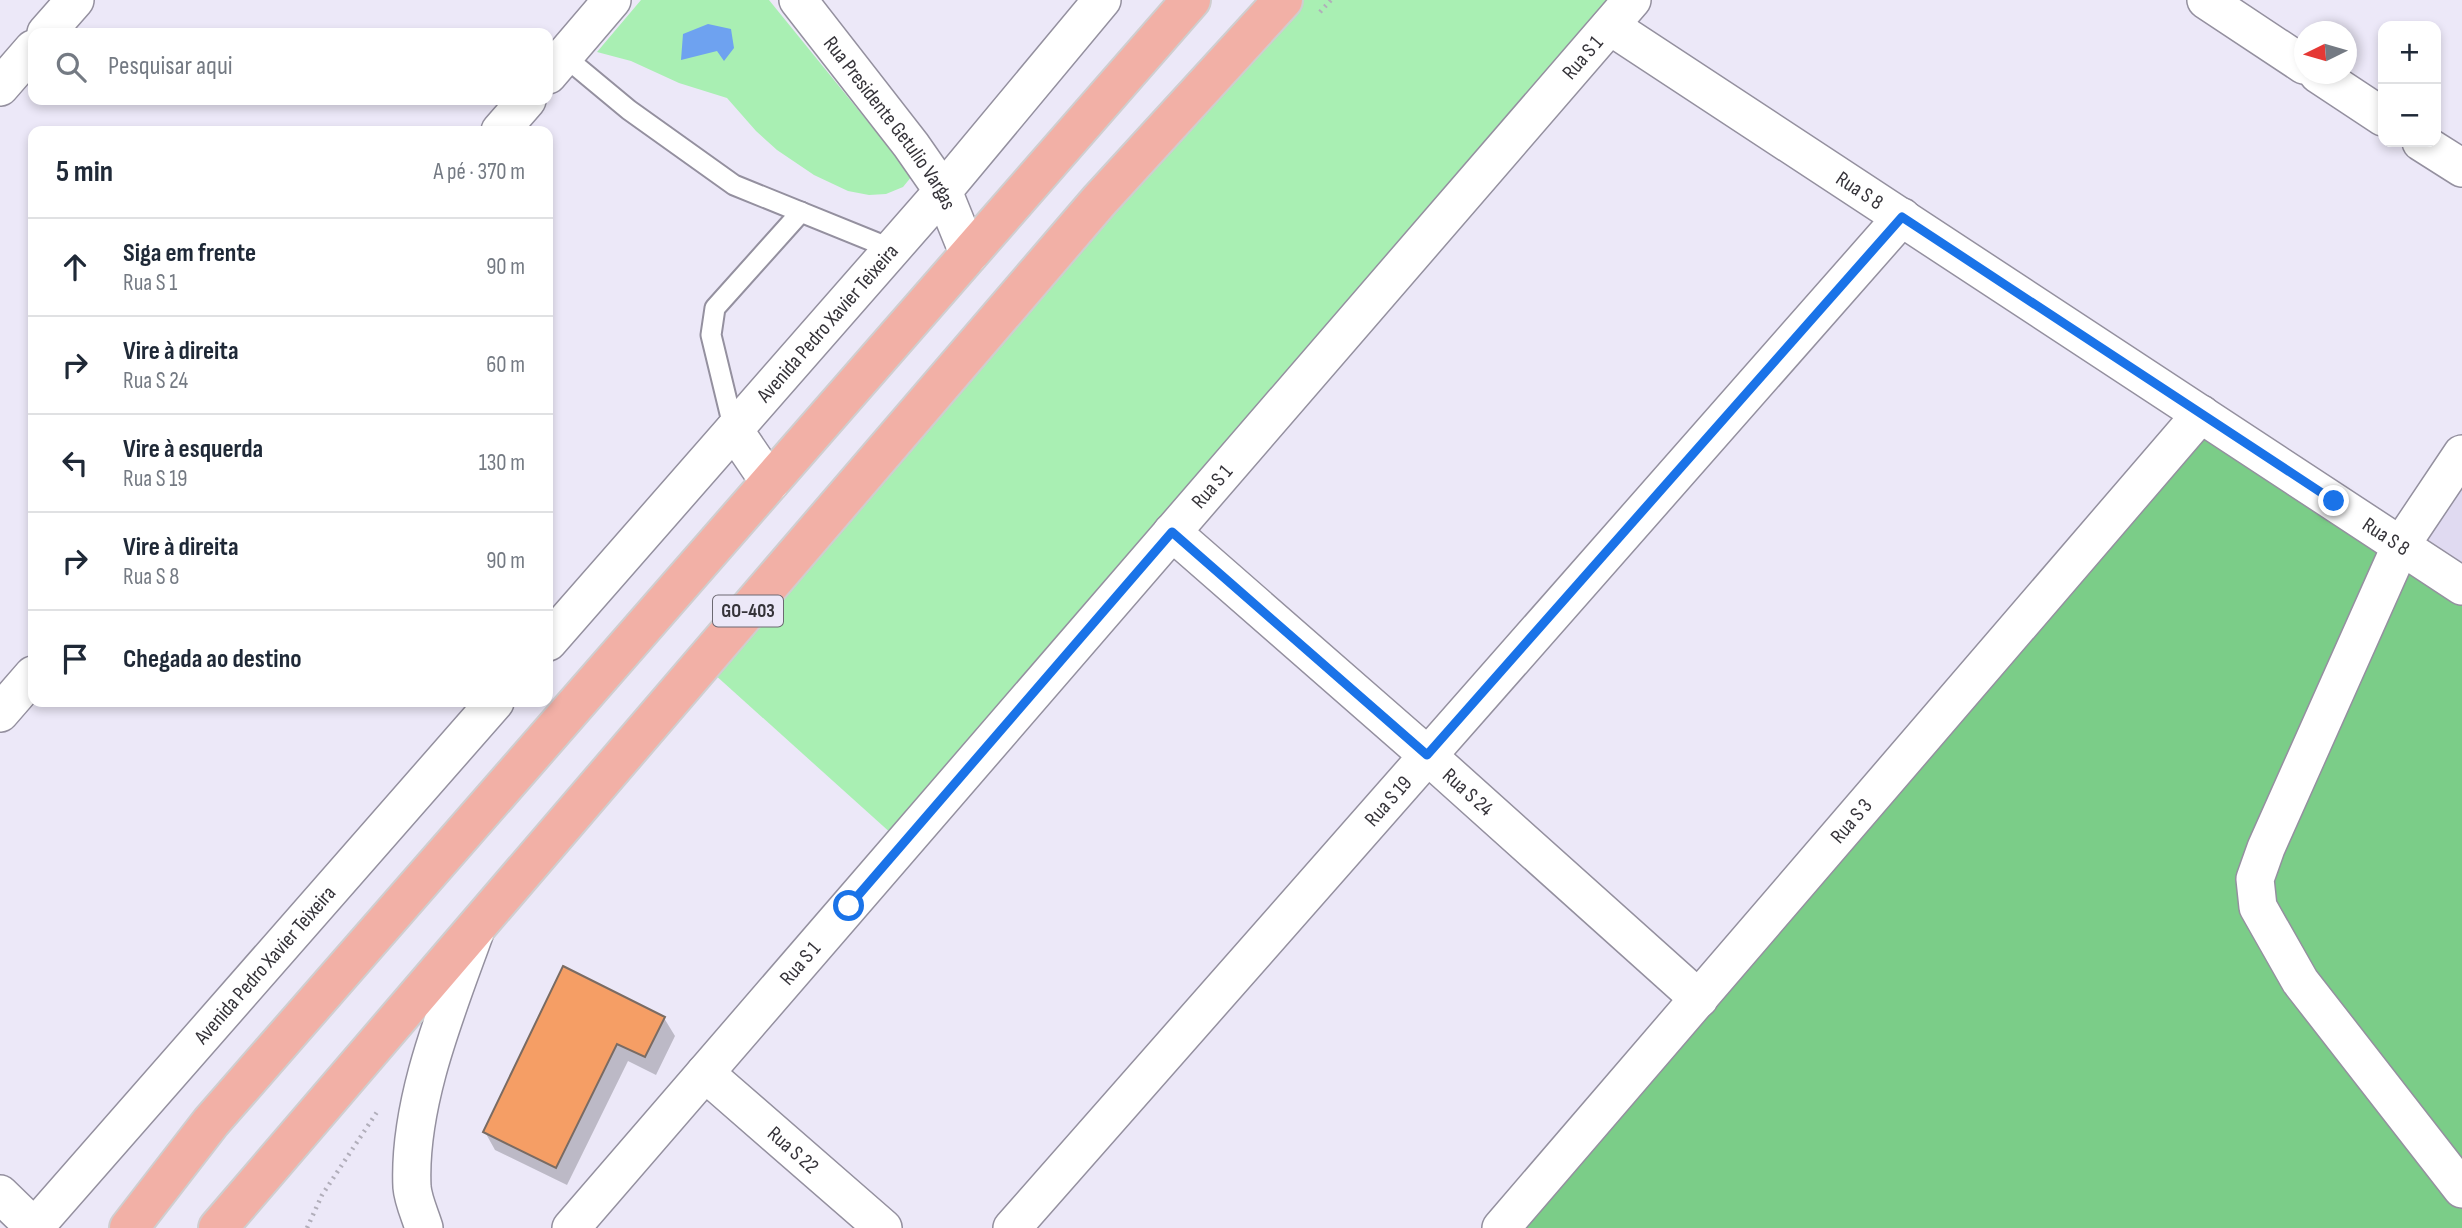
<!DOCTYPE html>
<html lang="pt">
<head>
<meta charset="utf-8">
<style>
  :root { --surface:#fff; --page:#f6f6f7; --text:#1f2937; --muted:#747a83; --line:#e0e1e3 }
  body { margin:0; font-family:"Sofia Sans Condensed",sans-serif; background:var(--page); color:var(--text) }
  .controls { position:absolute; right:21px; top:21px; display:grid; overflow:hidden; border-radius:14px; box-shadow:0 4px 10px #0003 }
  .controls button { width:63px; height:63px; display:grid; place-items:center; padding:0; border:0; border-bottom:2px solid var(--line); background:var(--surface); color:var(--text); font:35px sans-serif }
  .compass { position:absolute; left:2294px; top:21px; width:63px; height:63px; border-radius:50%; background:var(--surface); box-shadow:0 4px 10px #0003; rotate:265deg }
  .stop { position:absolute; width:21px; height:21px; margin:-16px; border:5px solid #1a73e8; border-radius:50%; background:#fff }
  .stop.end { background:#1a73e8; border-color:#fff; box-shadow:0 2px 7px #0008 }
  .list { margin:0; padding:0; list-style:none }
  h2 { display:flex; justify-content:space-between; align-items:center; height:91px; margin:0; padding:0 28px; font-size:30px }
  h2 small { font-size:23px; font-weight:400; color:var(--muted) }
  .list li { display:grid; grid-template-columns:46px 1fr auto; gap:21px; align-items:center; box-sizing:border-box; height:98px; padding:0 28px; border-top:2px solid var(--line) }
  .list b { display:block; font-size:26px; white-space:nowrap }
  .list p { margin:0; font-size:23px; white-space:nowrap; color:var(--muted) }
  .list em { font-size:23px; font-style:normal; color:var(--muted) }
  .icon { flex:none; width:38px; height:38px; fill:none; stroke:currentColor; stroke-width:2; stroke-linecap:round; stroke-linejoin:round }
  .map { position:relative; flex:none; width:2462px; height:1228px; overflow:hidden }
  .search { position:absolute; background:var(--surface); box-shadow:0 4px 10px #0003; left:28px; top:28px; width:525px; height:77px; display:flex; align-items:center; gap:18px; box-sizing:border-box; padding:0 24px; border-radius:14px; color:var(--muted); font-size:26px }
  .panel { position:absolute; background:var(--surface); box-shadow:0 4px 10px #0003; left:28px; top:126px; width:525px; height:581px; border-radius:14px }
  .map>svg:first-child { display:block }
  .built { fill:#e0daf1 }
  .green { fill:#a9efb3 }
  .forest { fill:#7bcd88 }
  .water { fill:#6ea2f0 }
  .shadow { fill:#0003 }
  .building { fill:#f59e65; stroke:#796b63; stroke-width:2 }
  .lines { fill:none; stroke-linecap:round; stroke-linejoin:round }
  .service-casing { stroke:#94909f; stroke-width:23 }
  .minor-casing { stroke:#94909f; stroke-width:40 }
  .primary-casing { stroke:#cfcecf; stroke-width:42 }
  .path { stroke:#b1aeba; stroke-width:4.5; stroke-dasharray:2 5; stroke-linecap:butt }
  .service { stroke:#fff; stroke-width:19 }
  .minor { stroke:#fff; stroke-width:37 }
  .primary { stroke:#f2b0a6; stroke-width:38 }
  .route { stroke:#1a73e8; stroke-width:9 }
  .labels { text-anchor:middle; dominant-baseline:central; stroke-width:5; stroke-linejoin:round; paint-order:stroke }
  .shield { fill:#ece8f8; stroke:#6c6972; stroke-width:2 }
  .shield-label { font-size:19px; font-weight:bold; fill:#353339 }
  .street-label { font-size:21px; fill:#353339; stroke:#ece8f8 }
</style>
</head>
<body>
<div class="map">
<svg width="2462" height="1228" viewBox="0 0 2462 1228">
  <rect width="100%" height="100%" fill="#ece8f8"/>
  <polygon class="built" points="2462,453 2462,586 2401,545"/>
  <g class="green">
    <polygon points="641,0 769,0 912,176 903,187 886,194 869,195 848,191 814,175 777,150 756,131 727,98 679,83 631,61 597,52"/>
    <polygon points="1283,0 1632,0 903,844 703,664"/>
  </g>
  <polygon class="forest" points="2201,414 2462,586 2462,1228 1501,1228"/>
  <polygon class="water" points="708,24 731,29 734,48 724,61 717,51 681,60 683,34"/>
  <polygon class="shadow" points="564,968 664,1018 675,1036 656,1075 628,1061 567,1185 495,1150 485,1132"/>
  <polygon class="building" points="563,966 665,1017 645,1057 617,1044 556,1168 483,1132"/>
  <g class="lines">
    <defs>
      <g id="service">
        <polyline points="564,56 629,110 734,185 892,249"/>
        <polyline points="734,430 711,335 715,308 801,212"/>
      </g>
      <g id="minor">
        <path id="s1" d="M 798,0 L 911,145 L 943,191 L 969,255"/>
        <polyline points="2206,0 2304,65"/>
        <path id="s2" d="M 1610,26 L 2462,586"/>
        <polyline points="46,33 75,0"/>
        <polyline points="2318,74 2383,117"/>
        <polyline points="548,75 612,0"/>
        <polyline points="0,87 33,49"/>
        <polyline points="500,131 527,100"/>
        <polyline points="2421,142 2462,168"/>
        <polyline points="734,430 770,483"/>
        <polyline points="2462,454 2401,545 2266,848 2255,879 2258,907 2300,981 2462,1189"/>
        <path id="s3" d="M 1172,532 L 1427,755 L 1699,999"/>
        <path id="s4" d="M 548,642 L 943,191 L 1102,0"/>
        <polyline points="0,713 33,675"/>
        <path id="s5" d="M 705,1073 L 883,1228"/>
        <polyline points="0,1194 35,1228"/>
        <path id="s6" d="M 34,1228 L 495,702"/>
        <path d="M 424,1228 C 420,1215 413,1200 412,1187 C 408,1102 448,1007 476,929"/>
        <path id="s7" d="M 571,1228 L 1632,0"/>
        <path id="s8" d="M 1012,1228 L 1902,217"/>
        <path id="s9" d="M 1501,1228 L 2201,414"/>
      </g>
      <g id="primary">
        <polyline points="129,1228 211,1122 1191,0"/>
        <polyline points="218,1228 1099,201 1283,0"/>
      </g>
    </defs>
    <use href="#service" class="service-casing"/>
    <use href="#minor" class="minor-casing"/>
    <use href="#primary" class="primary-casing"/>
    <g class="path">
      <polyline points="1320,12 1331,0"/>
      <polyline points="307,1228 322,1195 379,1109"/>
    </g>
    <use href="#service" class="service"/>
    <use href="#minor" class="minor"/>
    <use href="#primary" class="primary"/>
  </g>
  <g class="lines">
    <polyline class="route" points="849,906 1172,532 1427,755 1902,217 2334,501"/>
  </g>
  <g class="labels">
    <rect class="shield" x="713" y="595.5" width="70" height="31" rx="5"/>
    <g class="shield-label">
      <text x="748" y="611">GO-403</text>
    </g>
    <g class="street-label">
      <text stroke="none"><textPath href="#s7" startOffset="1547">Rua S 1</textPath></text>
      <text stroke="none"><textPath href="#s1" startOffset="154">Rua Presidente Getulio Vargas</textPath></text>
      <text stroke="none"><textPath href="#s2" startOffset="299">Rua S 8</textPath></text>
      <text stroke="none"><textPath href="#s4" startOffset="424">Avenida Pedro Xavier Teixeira</textPath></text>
      <text stroke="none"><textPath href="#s7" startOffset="980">Rua S 1</textPath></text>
      <text stroke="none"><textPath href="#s2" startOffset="929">Rua S 8</textPath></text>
      <text stroke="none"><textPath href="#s3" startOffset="394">Rua S 24</textPath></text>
      <text stroke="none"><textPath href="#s8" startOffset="569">Rua S 19</textPath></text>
      <text stroke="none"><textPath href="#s9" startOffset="537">Rua S 3</textPath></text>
      <text stroke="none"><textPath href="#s7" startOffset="350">Rua S 1</textPath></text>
      <text stroke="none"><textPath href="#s6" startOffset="350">Avenida Pedro Xavier Teixeira</textPath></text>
      <text stroke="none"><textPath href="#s5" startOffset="117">Rua S 22</textPath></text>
    </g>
  </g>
</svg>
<div class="controls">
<button>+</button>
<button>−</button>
</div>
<svg class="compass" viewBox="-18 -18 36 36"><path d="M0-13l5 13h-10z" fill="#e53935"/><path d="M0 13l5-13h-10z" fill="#747a83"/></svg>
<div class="stop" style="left:849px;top:906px"></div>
<div class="stop end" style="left:2334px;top:501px"></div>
<div class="search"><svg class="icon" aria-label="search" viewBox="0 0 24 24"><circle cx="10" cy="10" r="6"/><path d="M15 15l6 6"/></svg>Pesquisar aqui</div>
<section class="panel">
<h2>5 min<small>A pé · 370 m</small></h2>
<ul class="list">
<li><svg class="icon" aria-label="ahead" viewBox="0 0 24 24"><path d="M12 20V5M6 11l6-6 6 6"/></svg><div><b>Siga em frente</b><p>Rua S 1</p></div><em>90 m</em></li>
<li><svg class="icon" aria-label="right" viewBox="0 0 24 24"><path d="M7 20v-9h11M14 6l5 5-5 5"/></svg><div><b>Vire à direita</b><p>Rua S 24</p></div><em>60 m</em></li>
<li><svg class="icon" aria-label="left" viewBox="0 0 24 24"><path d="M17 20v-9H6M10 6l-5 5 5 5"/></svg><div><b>Vire à esquerda</b><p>Rua S 19</p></div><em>130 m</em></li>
<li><svg class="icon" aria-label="right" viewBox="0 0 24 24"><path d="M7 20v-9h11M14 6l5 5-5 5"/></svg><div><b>Vire à direita</b><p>Rua S 8</p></div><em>90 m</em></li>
<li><svg class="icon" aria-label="arrive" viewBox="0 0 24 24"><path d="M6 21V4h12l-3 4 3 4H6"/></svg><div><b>Chegada ao destino</b></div></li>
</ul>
</section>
</div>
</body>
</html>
